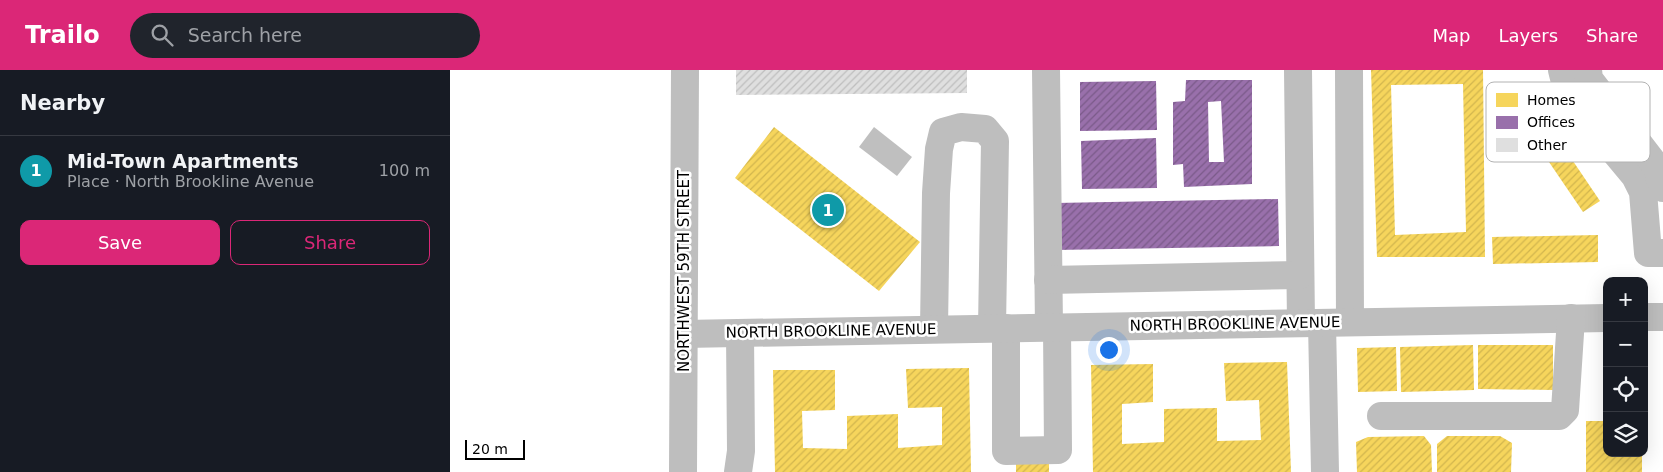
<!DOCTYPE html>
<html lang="en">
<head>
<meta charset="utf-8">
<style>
  :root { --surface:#171b24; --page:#20242c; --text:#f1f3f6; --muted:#9ea1a6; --line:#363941; --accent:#db2777 }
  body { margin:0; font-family:"DejaVu Sans",sans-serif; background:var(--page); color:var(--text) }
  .controls { position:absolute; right:15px; bottom:15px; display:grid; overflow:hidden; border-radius:10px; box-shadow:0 5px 20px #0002 }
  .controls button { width:45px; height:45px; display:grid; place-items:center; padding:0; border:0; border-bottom:1px solid var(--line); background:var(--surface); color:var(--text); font:25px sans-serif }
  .scale { position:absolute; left:15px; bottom:12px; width:60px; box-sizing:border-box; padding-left:5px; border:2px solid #000; border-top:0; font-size:14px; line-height:18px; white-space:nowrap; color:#000; -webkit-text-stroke:4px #fff; paint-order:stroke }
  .you { position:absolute; left:658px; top:279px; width:18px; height:18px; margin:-12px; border:4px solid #fff; border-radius:50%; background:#1a73e8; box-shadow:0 0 0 8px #1a73e833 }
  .badge { display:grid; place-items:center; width:32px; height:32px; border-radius:50%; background:var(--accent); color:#fff; font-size:16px; font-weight:700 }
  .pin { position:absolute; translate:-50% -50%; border:2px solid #fff; box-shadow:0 1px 5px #0006 }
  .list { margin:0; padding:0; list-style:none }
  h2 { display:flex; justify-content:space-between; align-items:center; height:65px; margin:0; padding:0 20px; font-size:21px }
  h2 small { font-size:16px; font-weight:400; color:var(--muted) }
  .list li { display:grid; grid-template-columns:32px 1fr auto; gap:15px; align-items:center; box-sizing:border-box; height:70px; padding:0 20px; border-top:1px solid var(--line) }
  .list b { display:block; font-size:19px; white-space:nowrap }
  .list p { margin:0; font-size:16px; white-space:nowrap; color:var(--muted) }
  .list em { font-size:16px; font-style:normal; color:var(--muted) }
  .actions { display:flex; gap:10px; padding:15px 20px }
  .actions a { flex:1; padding:11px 0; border:1px solid var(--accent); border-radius:10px; text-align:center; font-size:18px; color:var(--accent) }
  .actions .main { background:var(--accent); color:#fff }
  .icon { flex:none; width:28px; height:28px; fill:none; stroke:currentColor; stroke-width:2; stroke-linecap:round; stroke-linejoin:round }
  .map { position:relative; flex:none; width:1213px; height:402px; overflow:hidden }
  header { display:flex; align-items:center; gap:30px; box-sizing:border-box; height:70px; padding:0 25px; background:var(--accent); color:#fff }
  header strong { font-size:24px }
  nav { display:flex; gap:28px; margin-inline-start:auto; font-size:18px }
  .search { width:350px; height:45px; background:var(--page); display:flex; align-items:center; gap:12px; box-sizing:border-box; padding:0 18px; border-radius:28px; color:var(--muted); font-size:19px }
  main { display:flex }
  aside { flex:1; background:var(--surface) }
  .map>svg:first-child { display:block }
  .water { fill:#bfbfbf }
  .homes { fill:url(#homes-hatch); fill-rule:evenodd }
  .offices { fill:url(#offices-hatch); fill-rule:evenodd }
  .building { fill:url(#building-hatch) }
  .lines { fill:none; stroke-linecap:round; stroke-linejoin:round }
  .minor { stroke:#bebebe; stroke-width:28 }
  .labels { text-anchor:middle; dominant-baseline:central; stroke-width:5; stroke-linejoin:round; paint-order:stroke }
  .street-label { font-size:15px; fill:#000; stroke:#fff }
  .key { fill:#fff; stroke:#b2b2b2; stroke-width:1 }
  .key-label { font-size:14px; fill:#000 }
</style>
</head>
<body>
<header>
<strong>Trailo</strong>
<div class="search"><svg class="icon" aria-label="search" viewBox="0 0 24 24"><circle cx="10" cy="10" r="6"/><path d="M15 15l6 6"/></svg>Search here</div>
<nav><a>Map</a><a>Layers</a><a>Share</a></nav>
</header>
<main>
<aside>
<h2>Nearby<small></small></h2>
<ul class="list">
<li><span class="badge" style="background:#0f9aa8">1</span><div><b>Mid-Town Apartments</b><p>Place · North Brookline Avenue</p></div><em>100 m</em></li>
</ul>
<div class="actions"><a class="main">Save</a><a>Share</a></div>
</aside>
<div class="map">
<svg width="1213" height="402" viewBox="0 0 1213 402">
  <defs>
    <pattern id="homes-hatch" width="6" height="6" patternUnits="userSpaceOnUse" patternTransform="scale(1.25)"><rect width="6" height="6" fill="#f6d55c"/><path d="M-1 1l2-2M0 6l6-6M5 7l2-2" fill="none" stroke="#d1b54e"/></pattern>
    <pattern id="offices-hatch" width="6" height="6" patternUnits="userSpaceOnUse" patternTransform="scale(1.25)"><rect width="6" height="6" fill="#9970ab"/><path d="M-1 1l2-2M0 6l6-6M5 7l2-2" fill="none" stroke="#7a5a89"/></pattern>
    <pattern id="building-hatch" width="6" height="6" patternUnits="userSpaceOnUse" patternTransform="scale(1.25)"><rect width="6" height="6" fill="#dfdfdf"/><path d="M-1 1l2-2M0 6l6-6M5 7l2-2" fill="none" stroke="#bebebe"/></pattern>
  </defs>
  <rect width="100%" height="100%" fill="#fff"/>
  <polygon class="water" points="424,57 462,87 447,106 409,77"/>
  <g class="homes">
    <path d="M 921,0 L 1033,0 L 1035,187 L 927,187 ZM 1013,14 L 1016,162 L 945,165 L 941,15 Z"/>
    <polygon points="1071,14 1150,131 1133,142 1054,26"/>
    <polygon points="324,57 470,172 429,221 285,108"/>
    <polygon points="1148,165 1148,192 1043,194 1042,167"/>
    <polygon points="1023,275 1024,320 951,322 950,277"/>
    <polygon points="1028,275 1103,275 1103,320 1028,319"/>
    <polygon points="946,277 947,321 908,322 907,278"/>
    <polygon points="837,292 841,402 643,402 641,295 703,294 703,332 672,334 672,374 714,372 714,339 767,338 767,371 811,370 809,330 776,331 774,293"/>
    <polygon points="519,298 521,402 325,402 323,300 385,300 385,340 352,341 353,378 397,379 397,346 448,344 448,378 492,375 492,337 458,338 456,299"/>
    <polygon points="1136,351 1157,351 1157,383 1192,383 1192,402 1136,402"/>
    <polygon points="974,366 981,375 982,402 907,402 906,372 918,367"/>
    <polygon points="997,366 1050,366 1062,373 1061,402 987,402 987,374"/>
    <polygon points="599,389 599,402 566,402 566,390"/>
  </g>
  <g class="offices">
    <path d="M 736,10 L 802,10 L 802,114 L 734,117 L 733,94 L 723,95 L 723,32 L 735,31 ZM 771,31 L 774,92 L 759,92 L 758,32 Z"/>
    <polygon points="706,11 707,60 630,61 630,12"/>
    <polygon points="706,68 707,118 632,119 631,71"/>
    <polygon points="828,129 829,176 606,180 605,133"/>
  </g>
  <polygon class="building" points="286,0 517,0 517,23 286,25"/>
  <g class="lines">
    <g class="minor">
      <polyline points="596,0 599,257"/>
      <polyline points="848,0 851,253"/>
      <polyline points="899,0 900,252"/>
      <polyline points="1112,0 1114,8 1150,64 1185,106 1193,122 1198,183 1213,183"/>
      <polyline points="1138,0 1139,9 1206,96 1213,118"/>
      <polyline points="598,210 850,205"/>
      <polyline points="1194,247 1213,247"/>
      <polyline points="872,253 875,402"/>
      <polyline points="556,258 556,381 608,380 607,257"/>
      <polyline points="484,259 486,123 489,79 493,62 511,57 535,59 545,71 542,258"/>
      <polyline points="234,264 1157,248"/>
      <polyline points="931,346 1109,346 1115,340 1121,248"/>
      <polyline points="233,402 235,0"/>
      <polyline points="288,402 291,381 290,263"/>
    </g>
  </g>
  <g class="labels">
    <g class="street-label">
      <text transform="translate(234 201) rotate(-90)">NORTHWEST 59TH STREET</text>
      <text transform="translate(785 254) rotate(-1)">NORTH BROOKLINE AVENUE</text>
      <text transform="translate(381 261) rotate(-1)">NORTH BROOKLINE AVENUE</text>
    </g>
  </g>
  <rect x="1036" y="12" width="164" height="80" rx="8" class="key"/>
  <rect x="1046" y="23" width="22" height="14" fill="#f6d55c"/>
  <rect x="1046" y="46" width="22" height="13" fill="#9970ab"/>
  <rect x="1046" y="68" width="22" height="14" fill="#dfdfdf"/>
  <g class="key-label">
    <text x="1077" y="35">Homes</text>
    <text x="1077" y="57">Offices</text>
    <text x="1077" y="80">Other</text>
  </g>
</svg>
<div class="controls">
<button>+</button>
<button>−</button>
<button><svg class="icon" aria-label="locate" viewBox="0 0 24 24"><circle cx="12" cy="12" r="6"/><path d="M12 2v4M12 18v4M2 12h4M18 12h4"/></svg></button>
<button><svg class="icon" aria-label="layers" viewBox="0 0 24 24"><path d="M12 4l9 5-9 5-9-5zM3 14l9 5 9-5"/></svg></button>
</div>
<div class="scale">20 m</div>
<div class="you"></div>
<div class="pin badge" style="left:378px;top:140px;background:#0f9aa8">1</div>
</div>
</main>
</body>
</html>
